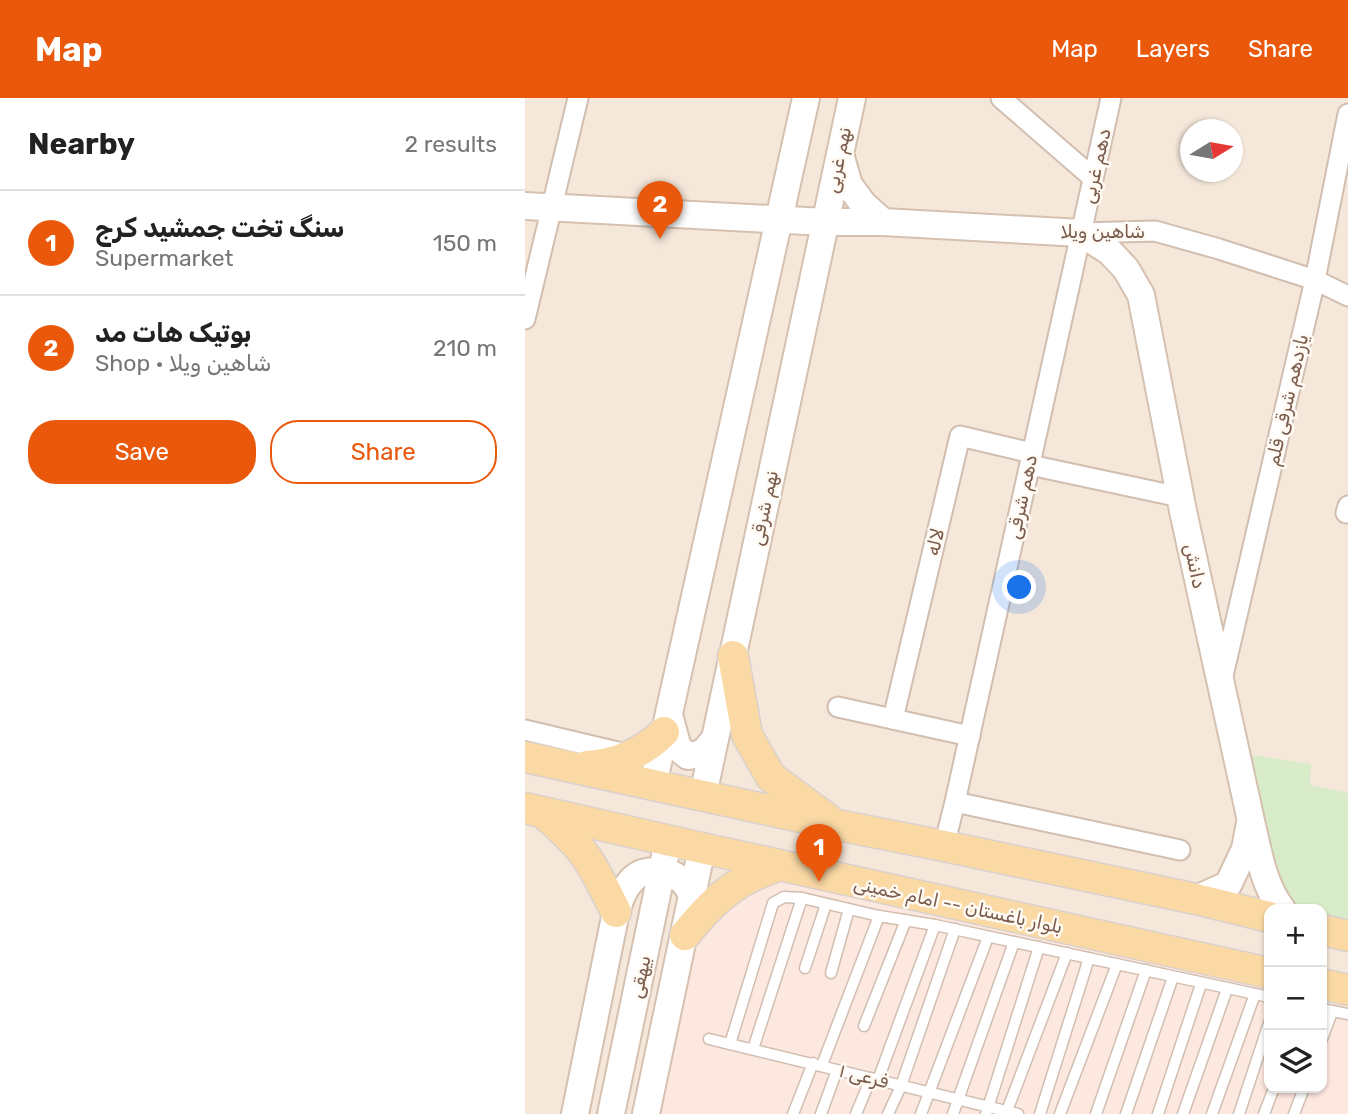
<!DOCTYPE html>
<html lang="en">
<head>
<meta charset="utf-8">
<style>
  :root { --surface:#fff; --page:#f6f6f6; --text:#222; --muted:#767676; --line:#e0e0e0; --accent:#ea580c }
  body { margin:0; font-family:Rubik,"Noto Sans Arabic",sans-serif; background:var(--page); color:var(--text) }
  .controls { position:absolute; right:21px; bottom:21px; display:grid; overflow:hidden; border-radius:14px; box-shadow:0 2px 5px #0004 }
  .controls button { width:63px; height:63px; display:grid; place-items:center; padding:0; border:0; border-bottom:2px solid var(--line); background:var(--surface); color:var(--text); font:35px sans-serif }
  .compass { position:absolute; left:655px; top:21px; width:63px; height:63px; border-radius:50%; background:var(--surface); box-shadow:0 2px 5px #0004; rotate:79deg }
  .you { position:absolute; left:495px; top:490px; width:24px; height:24px; margin:-18px; border:5px solid #fff; border-radius:50%; background:#1a73e8; box-shadow:0 0 0 10px #1a73e833 }
  .badge { display:grid; place-items:center; width:46px; height:46px; border-radius:50%; background:var(--accent); color:#fff; font-size:23px; font-weight:700 }
  .pin { position:absolute; translate:-50% -58px; filter:drop-shadow(0 2px 4px #0008) }
  .pin::after { content:''; position:absolute; top:37px; width:24px; height:21px; background:inherit; clip-path:polygon(0 0,100% 0,50% 100%) }
  .list { margin:0; padding:0; list-style:none }
  h2 { display:flex; justify-content:space-between; align-items:center; height:91px; margin:0; padding:0 28px; font-size:30px }
  h2 small { font-size:23px; font-weight:400; color:var(--muted) }
  .list li { display:grid; grid-template-columns:46px 1fr auto; gap:21px; align-items:center; box-sizing:border-box; height:105px; padding:0 28px; border-top:2px solid var(--line) }
  .list b { display:block; font-size:26px; white-space:nowrap }
  .list p { margin:0; font-size:23px; white-space:nowrap; color:var(--muted) }
  .list em { font-size:23px; font-style:normal; color:var(--muted) }
  .actions { display:flex; gap:14px; padding:21px 28px }
  .actions a { flex:1; padding:16px 0; border:2px solid var(--accent); border-radius:28px; text-align:center; font-size:24px; color:var(--accent) }
  .actions .main { background:var(--accent); color:#fff }
  .icon { flex:none; width:38px; height:38px; fill:none; stroke:currentColor; stroke-width:2; stroke-linecap:round; stroke-linejoin:round }
  .map { position:relative; flex:none; width:823px; height:1016px; overflow:hidden }
  header { display:flex; align-items:center; gap:42px; box-sizing:border-box; height:98px; padding:0 35px; background:var(--accent); color:#fff }
  header strong { font-size:33px }
  nav { display:flex; gap:38px; margin-inline-start:auto; font-size:24px }
  main { display:flex }
  aside { flex:1; background:var(--surface) }
  .map>svg:first-child { display:block }
  .residential { fill:#f5e8da; fill-rule:evenodd }
  .commercial { fill:#fde8e0 }
  .green { fill:#d8ecc9 }
  .lines { fill:none; stroke-linecap:round; stroke-linejoin:round }
  .lane-casing { stroke:#d1beb0; stroke-width:13 }
  .street-casing { stroke:#d1beb0; stroke-width:23 }
  .secondary-casing { stroke:#d6c0b0; stroke-width:30 }
  .primary-casing { stroke:#dad1cd; stroke-width:33 }
  .lane { stroke:#fff; stroke-width:10 }
  .street { stroke:#fff; stroke-width:19 }
  .secondary { stroke:#fff; stroke-width:26 }
  .primary { stroke:#fbd9a5; stroke-width:30 }
  .labels { text-anchor:middle; dominant-baseline:central; stroke-width:5; stroke-linejoin:round; paint-order:stroke }
  .street-label { font-size:19px; fill:#7a5c4d; stroke:#fffaf3 }
</style>
</head>
<body>
<header>
<strong>Map</strong>
<nav><a>Map</a><a>Layers</a><a>Share</a></nav>
</header>
<main>
<aside>
<h2>Nearby<small>2 results</small></h2>
<ul class="list">
<li><span class="badge">1</span><div><b>سنگ تخت جمشید کرج</b><p>Supermarket</p></div><em>150 m</em></li>
<li><span class="badge">2</span><div><b>بوتیک هات مد</b><p>Shop · شاهین ویلا</p></div><em>210 m</em></li>
</ul>
<div class="actions"><a class="main">Save</a><a>Share</a></div>
</aside>
<div class="map">
<svg width="823" height="1016" viewBox="0 0 823 1016">
  <rect width="100%" height="100%" fill="#fdf6ec"/>
  <path class="residential" d="M 0,0 L 823,0 L 823,1016 L 0,1016 ZM 666,32 L 708,32 L 708,74 L 666,74 ZM 744,811 L 797,811 L 797,990 L 744,990 Z"/>
  <polygon class="commercial" points="251,775 744,881 744,990 797,990 797,893 823,898 823,1016 132,1016 168,842 200,803"/>
  <polygon class="green" points="728,657 786,666 785,687 823,695 823,829 797,822 797,811 769,811 754,792 721,664"/>
  <g class="lines">
    <defs>
      <g id="lane">
        <polyline points="280,870 301,806"/>
        <polyline points="306,875 324,811"/>
        <polyline points="797,911 823,916"/>
        <polyline points="339,928 381,822"/>
        <polyline points="184,941 493,1016"/>
        <polyline points="797,941 807,914"/>
        <polyline points="205,946 248,805 259,799 277,800 354,818 410,827 744,899"/>
        <polyline points="228,951 277,800"/>
        <polyline points="297,967 354,818"/>
        <polyline points="353,982 410,827"/>
        <polyline points="482,1013 542,855"/>
        <polyline points="268,1016 288,965"/>
        <polyline points="296,1016 312,972"/>
        <polyline points="331,1016 346,980"/>
        <polyline points="363,1016 376,988 430,831"/>
        <polyline points="396,1016 463,839"/>
        <polyline points="428,1016 489,844"/>
        <polyline points="461,1016 514,849"/>
        <polyline points="515,1016 564,860"/>
        <polyline points="535,1016 592,866"/>
        <polyline points="571,1016 621,872"/>
        <polyline points="601,1016 648,879"/>
        <polyline points="633,1016 676,886"/>
        <polyline points="658,1016 702,891"/>
        <polyline points="687,1016 730,896"/>
        <polyline points="714,1016 744,925"/>
        <polyline points="739,1016 749,990"/>
        <polyline points="769,1016 779,990"/>
      </g>
      <g id="street">
        <polyline points="476,0 568,80"/>
        <polyline points="556,135 630,133 694,151 790,182 823,198"/>
        <polyline points="0,221 53,0"/>
        <polyline points="505,367 655,399"/>
        <polyline points="821,415 823,408"/>
        <polyline points="697,582 790,182 823,16"/>
        <polyline points="313,609 445,638"/>
        <polyline points="368,621 435,338 507,355"/>
        <polyline points="0,632 101,656"/>
        <polyline points="430,704 586,0"/>
        <polyline points="419,748 430,704 655,752"/>
      </g>
      <g id="secondary">
        <polyline points="315,56 324,87 338,106 358,124"/>
        <path d="M 0,108 L 300,124 L 358,124 L 556,135 L 585,154 L 601,171 L 616,197 L 658,413 L 726,723 C 733,752 738,787 757,811"/>
        <path d="M 144,617 L 153,650 L 163,658 C 178,657 181,652 190,640"/>
        <polyline points="128,687 281,0"/>
        <polyline points="178,697 327,0"/>
        <polyline points="671,801 703,787 720,751 725,725"/>
        <path d="M 50,1016 L 91,814 C 95,802 99,789 109,780 C 120,770 143,771 155,781 C 161,785 164,792 168,798"/>
        <polyline points="86,1016 140,758"/>
        <polyline points="121,1016 177,750"/>
      </g>
      <g id="primary">
        <polyline points="208,558 222,637 246,679 303,721"/>
        <polyline points="0,659 312,727 419,748 671,801 744,819"/>
        <path d="M 62,668 C 92,666 117,656 139,634"/>
        <polyline points="0,710 177,750 744,875"/>
        <path d="M 17,714 C 32,727 47,740 59,756 C 72,774 81,794 91,814"/>
        <polyline points="797,832 823,838"/>
        <path d="M 160,837 C 177,816 194,797 218,783 C 229,777 242,772 254,767"/>
        <polyline points="797,886 823,892"/>
      </g>
    </defs>
    <use href="#lane" class="lane-casing"/>
    <use href="#street" class="street-casing"/>
    <use href="#secondary" class="secondary-casing"/>
    <use href="#primary" class="primary-casing"/>
    <use href="#lane" class="lane"/>
    <use href="#street" class="street"/>
    <use href="#secondary" class="secondary"/>
    <use href="#primary" class="primary"/>
  </g>
  <g class="labels">
    <g class="street-label">
      <text transform="translate(313 62) rotate(-78)">نهم غربی</text>
      <text transform="translate(571 68) rotate(-77)">دهم غربی</text>
      <text x="578" y="133">شاهین ویلا</text>
      <text transform="translate(762 302) rotate(-77)">یازدهم شرقی قلم</text>
      <text transform="translate(497 399) rotate(-78)">دهم شرقی</text>
      <text transform="translate(239 410) rotate(-78)">نهم شرقی</text>
      <text transform="translate(410 444) rotate(-77)">لاله</text>
      <text transform="translate(670 468) rotate(78)">دانش</text>
      <text transform="translate(433 807) rotate(12)">بلوار باغستان -- امام خمینی</text>
      <text transform="translate(115 879) rotate(-78)">بیهقی</text>
      <text transform="translate(339 978) rotate(14)">۱ فرعی</text>
    </g>
  </g>
</svg>
<div class="controls">
<button>+</button>
<button>−</button>
<button><svg class="icon" aria-label="layers" viewBox="0 0 24 24"><path d="M12 4l9 5-9 5-9-5zM3 14l9 5 9-5"/></svg></button>
</div>
<svg class="compass" viewBox="-18 -18 36 36"><path d="M0-13l5 13h-10z" fill="#e53935"/><path d="M0 13l5-13h-10z" fill="#767676"/></svg>
<div class="you"></div>
<div class="pin badge" style="left:294px;top:784px">1</div>
<div class="pin badge" style="left:135px;top:141px">2</div>
</div>
</main>
</body>
</html>
